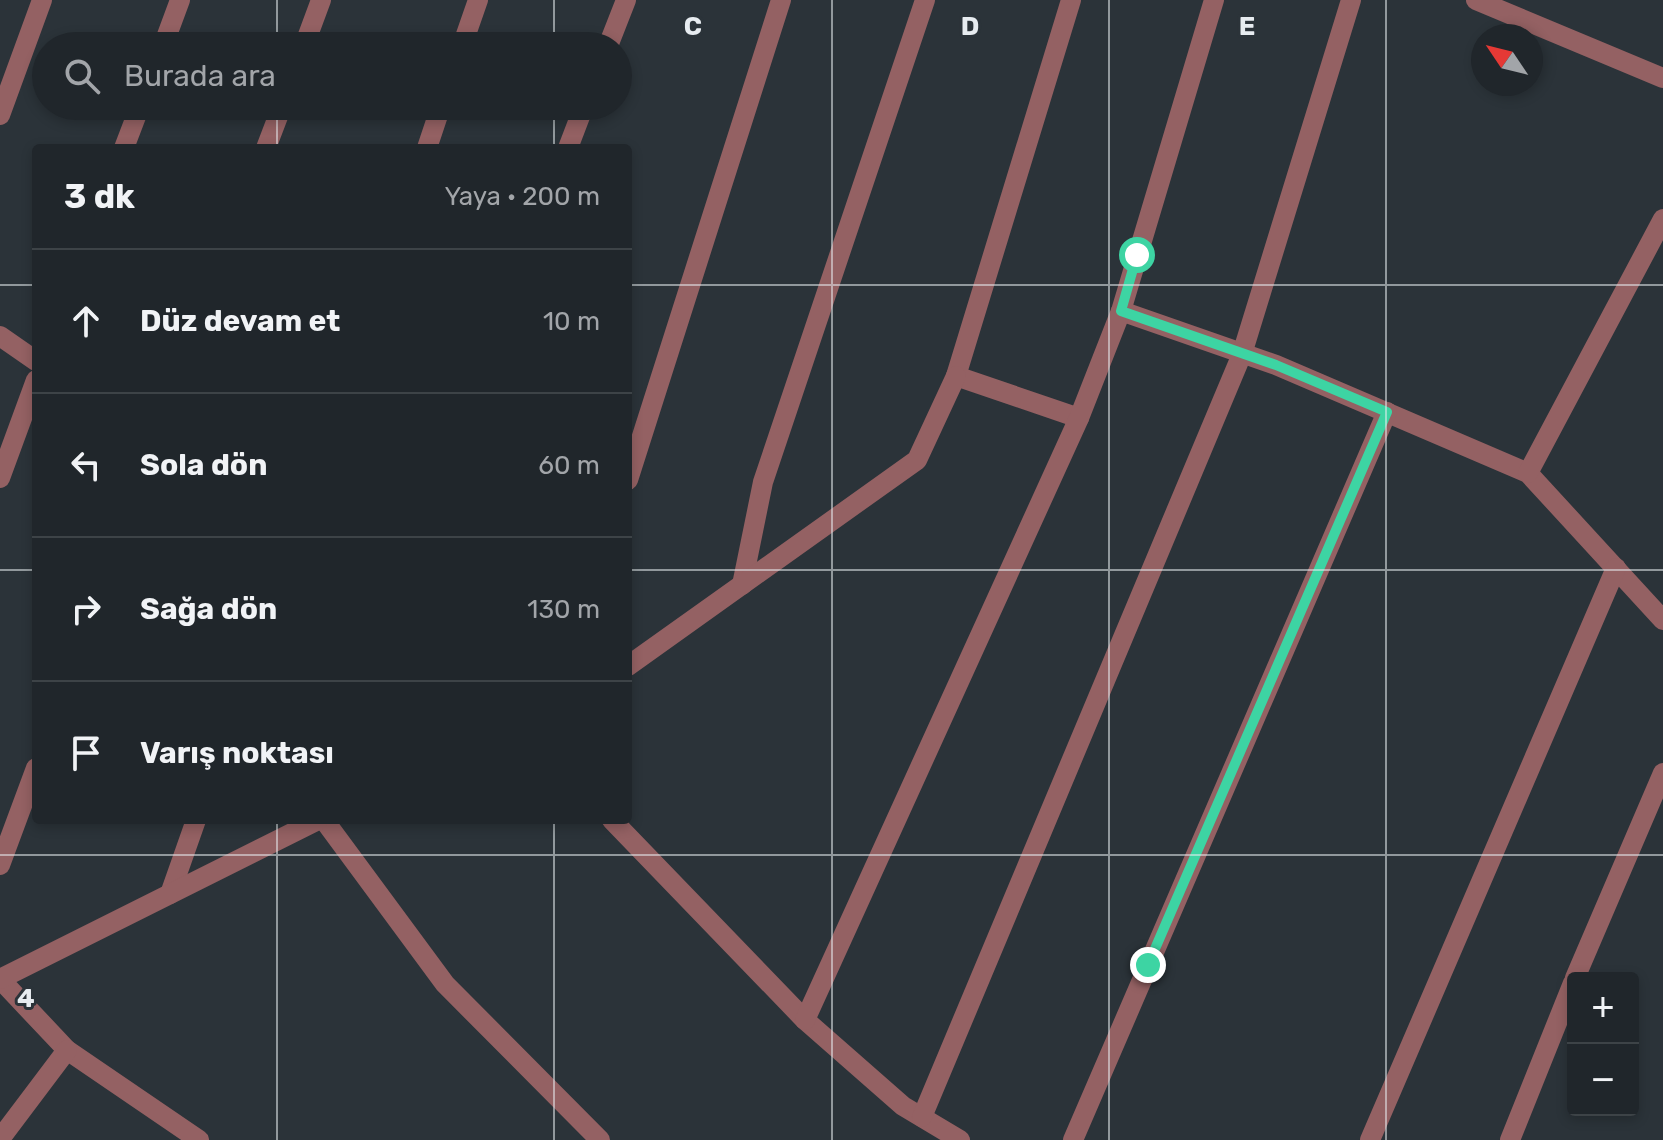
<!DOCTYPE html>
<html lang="tr">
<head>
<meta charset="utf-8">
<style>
  :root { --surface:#20262b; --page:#282e33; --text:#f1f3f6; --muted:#a2a5a9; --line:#3d4347 }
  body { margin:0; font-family:Rubik,sans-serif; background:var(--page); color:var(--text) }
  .controls { position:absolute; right:24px; bottom:24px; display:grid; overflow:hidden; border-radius:8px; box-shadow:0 4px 12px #0003 }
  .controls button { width:72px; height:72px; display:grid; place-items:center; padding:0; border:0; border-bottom:2px solid var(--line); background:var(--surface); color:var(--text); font:40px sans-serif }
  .compass { position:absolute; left:1471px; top:24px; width:72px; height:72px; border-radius:50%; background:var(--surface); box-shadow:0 4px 12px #0003; rotate:305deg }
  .stop { position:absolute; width:24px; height:24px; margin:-18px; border:6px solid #3dd4a3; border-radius:50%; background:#fff }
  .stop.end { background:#3dd4a3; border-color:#fff; box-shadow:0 2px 8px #0008 }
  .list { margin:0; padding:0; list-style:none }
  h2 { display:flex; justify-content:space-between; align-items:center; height:104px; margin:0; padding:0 32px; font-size:34px }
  h2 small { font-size:26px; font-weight:400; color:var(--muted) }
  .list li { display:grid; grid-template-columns:52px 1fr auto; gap:24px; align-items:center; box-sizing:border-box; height:144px; padding:0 32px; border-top:2px solid var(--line) }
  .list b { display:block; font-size:30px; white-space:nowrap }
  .list em { font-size:26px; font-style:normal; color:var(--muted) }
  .icon { flex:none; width:44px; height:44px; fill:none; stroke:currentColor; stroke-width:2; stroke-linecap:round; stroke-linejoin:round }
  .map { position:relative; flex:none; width:1663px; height:1140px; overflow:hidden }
  .search { position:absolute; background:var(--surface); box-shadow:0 4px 12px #0003; left:32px; top:32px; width:600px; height:88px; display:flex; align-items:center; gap:20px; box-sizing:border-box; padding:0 28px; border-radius:44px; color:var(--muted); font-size:30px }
  .panel { position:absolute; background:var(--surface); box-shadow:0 4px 12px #0003; left:32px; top:144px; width:600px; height:680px; border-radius:8px }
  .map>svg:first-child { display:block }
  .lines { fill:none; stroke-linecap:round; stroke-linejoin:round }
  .minor { stroke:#946163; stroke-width:20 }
  .tertiary { stroke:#946163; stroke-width:20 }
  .route { stroke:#3dd4a3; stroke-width:10 }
  .grid { fill:none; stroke:#e7ecf0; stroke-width:2; stroke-opacity:0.55 }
  .grid-label { font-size:26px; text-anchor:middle; font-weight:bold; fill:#e7ecf0; stroke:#2b3339; stroke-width:6; stroke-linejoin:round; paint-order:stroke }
</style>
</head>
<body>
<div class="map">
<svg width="1663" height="1140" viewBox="0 0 1663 1140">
  <rect width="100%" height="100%" fill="#2b3339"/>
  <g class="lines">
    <g class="minor">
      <polyline points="1071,0 956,376 1079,418"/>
      <polyline points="1476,0 1663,78"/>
      <polyline points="163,46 180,0"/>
      <polyline points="304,46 321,0"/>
      <polyline points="462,46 478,0"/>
      <polyline points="608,46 626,0"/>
      <polyline points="0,115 42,0"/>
      <polyline points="124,148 140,106"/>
      <polyline points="266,148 282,106"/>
      <polyline points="427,148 441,106"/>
      <polyline points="568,148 584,106"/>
      <polyline points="1121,311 1276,365 1528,473 1663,620"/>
      <polyline points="0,336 36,361"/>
      <polyline points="1528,473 1663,219"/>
      <polyline points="0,478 36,380"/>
      <polyline points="628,480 781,0"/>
      <polyline points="742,585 763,482 925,0"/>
      <polyline points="324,820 445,984 600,1140"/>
      <polyline points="612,820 805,1020 903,1106 960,1140"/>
      <polyline points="0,865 36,768"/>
      <polyline points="170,894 196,820"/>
      <polyline points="1575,978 1663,773"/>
      <polyline points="0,979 67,1050 199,1140"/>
      <polyline points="805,1020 1079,418 1121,311 1214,0"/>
      <polyline points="922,1117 1242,354 1351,0"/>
      <polyline points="0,1139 67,1050"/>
      <polyline points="1073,1140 1387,412"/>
      <polyline points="1370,1140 1616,568"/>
      <polyline points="1510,1140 1573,983"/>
    </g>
    <g class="tertiary">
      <polyline points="628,666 917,460 956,376"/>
      <polyline points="0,979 318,820"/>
    </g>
  </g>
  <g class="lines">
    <polyline class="route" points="1137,255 1121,311 1276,365 1387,412 1148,965"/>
  </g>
  <path class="grid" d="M 277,0 L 277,46M 554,0 L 554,46M 832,0 L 832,1140M 1109,0 L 1109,1140M 1386,0 L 1386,1140M 277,106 L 277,148M 554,106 L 554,148M 0,285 L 36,285M 628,285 L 1663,285M 0,570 L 36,570M 628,570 L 1663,570M 277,820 L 277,1140M 554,820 L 554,1140M 0,855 L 1663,855"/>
  <g class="grid-label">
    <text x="693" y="35">C</text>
    <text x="970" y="35">D</text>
    <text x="1247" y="35">E</text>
    <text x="26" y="1007">4</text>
  </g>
</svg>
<div class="controls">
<button>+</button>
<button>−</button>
</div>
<svg class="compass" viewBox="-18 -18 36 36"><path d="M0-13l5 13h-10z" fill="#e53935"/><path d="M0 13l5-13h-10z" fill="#a2a5a9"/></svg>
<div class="stop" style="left:1137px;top:255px"></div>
<div class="stop end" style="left:1148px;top:965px"></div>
<div class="search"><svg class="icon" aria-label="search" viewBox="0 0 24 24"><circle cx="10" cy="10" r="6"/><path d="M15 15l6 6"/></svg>Burada ara</div>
<section class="panel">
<h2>3 dk<small>Yaya · 200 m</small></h2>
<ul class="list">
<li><svg class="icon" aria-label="ahead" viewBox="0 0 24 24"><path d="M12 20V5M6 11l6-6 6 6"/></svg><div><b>Düz devam et</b></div><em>10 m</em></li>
<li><svg class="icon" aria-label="left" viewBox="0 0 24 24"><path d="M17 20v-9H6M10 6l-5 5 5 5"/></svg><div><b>Sola dön</b></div><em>60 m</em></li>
<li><svg class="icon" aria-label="right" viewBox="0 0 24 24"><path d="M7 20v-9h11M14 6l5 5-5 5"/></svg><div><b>Sağa dön</b></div><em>130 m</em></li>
<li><svg class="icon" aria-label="arrive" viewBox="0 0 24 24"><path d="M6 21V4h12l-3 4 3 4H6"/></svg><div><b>Varış noktası</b></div></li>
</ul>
</section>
</div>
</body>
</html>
